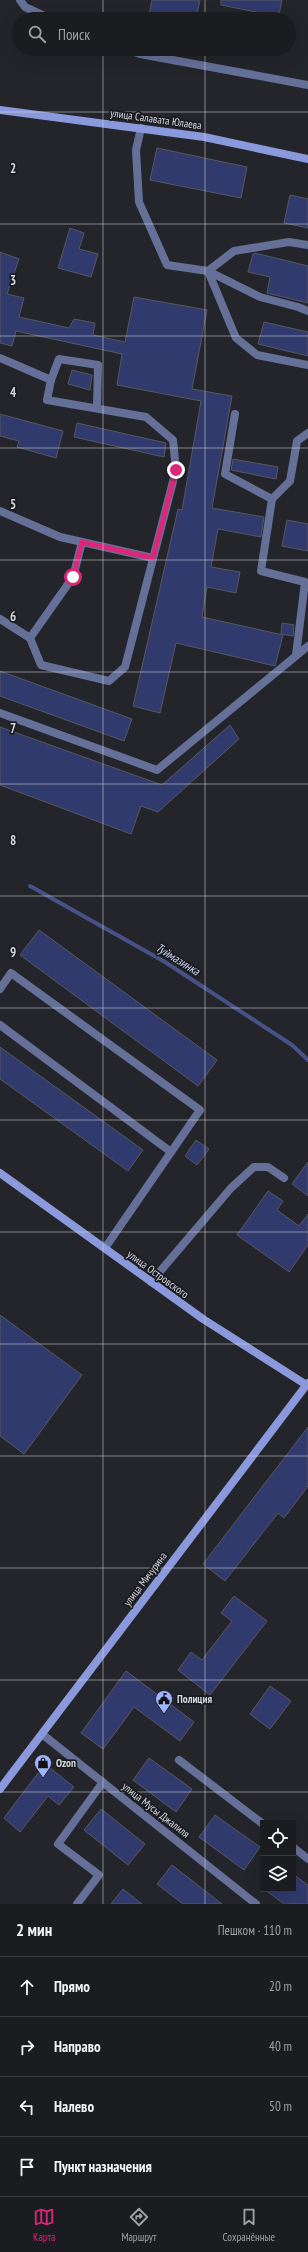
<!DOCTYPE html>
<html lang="ru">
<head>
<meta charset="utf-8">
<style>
  :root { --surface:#1b1c20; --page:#242529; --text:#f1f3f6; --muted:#a0a1a5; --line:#393a3e; --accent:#db2777 }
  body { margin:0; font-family:"PT Sans Narrow",sans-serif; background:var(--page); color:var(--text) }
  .controls { position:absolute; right:12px; bottom:12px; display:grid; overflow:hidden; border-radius:0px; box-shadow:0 4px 16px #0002 }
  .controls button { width:36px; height:36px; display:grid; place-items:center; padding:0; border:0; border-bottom:1px solid var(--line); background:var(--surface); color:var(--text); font:20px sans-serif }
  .stop { position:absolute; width:12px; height:12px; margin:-9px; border:3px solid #db2777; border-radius:50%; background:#fff }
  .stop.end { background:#db2777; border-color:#fff; box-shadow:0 1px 4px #0008 }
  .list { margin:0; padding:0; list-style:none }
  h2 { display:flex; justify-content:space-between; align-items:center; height:52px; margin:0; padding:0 16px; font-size:17px }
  h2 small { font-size:13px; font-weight:400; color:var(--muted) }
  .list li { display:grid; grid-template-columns:26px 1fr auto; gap:12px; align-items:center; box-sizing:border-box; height:60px; padding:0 16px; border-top:1px solid var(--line) }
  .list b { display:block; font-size:15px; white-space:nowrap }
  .list em { font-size:13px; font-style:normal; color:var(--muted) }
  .icon { flex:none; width:22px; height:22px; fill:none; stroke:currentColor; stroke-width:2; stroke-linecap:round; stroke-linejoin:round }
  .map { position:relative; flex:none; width:308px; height:1904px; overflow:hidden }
  .search { position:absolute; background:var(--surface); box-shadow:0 4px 16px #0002; left:12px; right:12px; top:12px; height:44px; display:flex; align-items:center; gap:10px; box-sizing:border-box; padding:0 14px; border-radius:22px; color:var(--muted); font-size:15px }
  .sheet { height:292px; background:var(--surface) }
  nav { display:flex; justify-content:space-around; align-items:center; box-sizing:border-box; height:56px; border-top:1px solid var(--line); background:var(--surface); font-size:11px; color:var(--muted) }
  nav a { display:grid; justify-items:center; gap:2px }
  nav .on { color:var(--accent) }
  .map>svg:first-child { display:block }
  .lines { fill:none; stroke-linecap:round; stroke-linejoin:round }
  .stream { stroke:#465186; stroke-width:4 }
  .building { fill:#303a6c; stroke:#56585f }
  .lane { stroke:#657099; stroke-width:8 }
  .street { stroke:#657099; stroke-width:8 }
  .secondary { stroke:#8999dc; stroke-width:8 }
  .route { stroke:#db2777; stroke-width:5 }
  .grid { fill:none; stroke:#d6d7db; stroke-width:1; stroke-opacity:0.55 }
  .labels { text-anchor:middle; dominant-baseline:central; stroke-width:3.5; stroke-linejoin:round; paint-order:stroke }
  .street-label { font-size:11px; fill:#d6d7db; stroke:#1a1c22 }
  .poi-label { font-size:11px; font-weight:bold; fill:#d6d7db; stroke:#1a1c22; text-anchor:start }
  .water-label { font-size:12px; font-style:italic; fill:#c7d0f1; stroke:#1a1c22 }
  .grid-label { font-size:13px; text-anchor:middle; font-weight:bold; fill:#d6d7db; stroke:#1a1c22; stroke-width:3.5; stroke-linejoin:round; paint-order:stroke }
</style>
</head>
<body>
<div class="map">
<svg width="308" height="1904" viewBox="0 0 308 1904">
  <rect width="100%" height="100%" fill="#24252b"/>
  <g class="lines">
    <polyline class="stream" points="30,886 165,962 292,1045 308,1060"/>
  </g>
  <g class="building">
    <polygon points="152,0 200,0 196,19 148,19"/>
    <polygon points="221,0 282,0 278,19 255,19 256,12 221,5"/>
    <polygon points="157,148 247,167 241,198 150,180"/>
    <polygon points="290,195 308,199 308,228 284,223"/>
    <polygon points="70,228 84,233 79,249 98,254 91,277 58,268"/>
    <polygon points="0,252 19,259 7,294 24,298 19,317 69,328 74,319 95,323 93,335 125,342 134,297 207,310 192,389 232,396 212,508 264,517 261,537 218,529 211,567 240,572 236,593 207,587 202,617 283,635 275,666 176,643 160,713 133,706 178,509 182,510 201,401 117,385 122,354 16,331 12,346 0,343"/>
    <polygon points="255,253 308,266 308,303 267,293 270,277 248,272 253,254"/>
    <polygon points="264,322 308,332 308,356 258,344"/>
    <polygon points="72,370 92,375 90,390 68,384"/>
    <polygon points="0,414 63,431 56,458 17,447 19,441 0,436"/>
    <polygon points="77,423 166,443 164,457 74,437"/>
    <polygon points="233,459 278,467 276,479 231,470"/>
    <polygon points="287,520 308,524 308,551 282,546"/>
    <polygon points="282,623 294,625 293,636 281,634"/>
    <polygon points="0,671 132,719 124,741 0,696"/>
    <polygon points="230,725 239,739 158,812 141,806 131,834 0,785 0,727 162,785"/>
    <polygon points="39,930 217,1060 198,1086 20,955"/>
    <polygon points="0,1047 143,1150 128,1171 0,1079"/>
    <polygon points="196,1140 209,1149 197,1165 185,1156"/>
    <polygon points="308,1162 308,1196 292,1184"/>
    <polygon points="268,1191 283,1201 277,1210 299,1226 308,1214 308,1245 289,1272 237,1235"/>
    <polygon points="0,1315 82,1375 24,1454 0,1436"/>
    <polygon points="308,1427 308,1486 284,1518 278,1513 225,1581 203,1564"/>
    <polygon points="234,1596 267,1621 210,1695 178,1670 191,1652 202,1660 232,1621 221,1613"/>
    <polygon points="126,1671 194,1722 180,1741 134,1707 103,1749 81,1733"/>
    <polygon points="270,1686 291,1701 270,1729 250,1714"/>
    <polygon points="149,1758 192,1789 176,1812 133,1780"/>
    <polygon points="45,1764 74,1787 59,1805 48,1796 20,1832 4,1818"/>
    <polygon points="101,1809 145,1844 128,1865 84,1830"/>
    <polygon points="215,1815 260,1847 244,1870 199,1837"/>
    <polygon points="172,1865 222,1904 183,1904 157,1884"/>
    <polygon points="293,1874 308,1885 308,1904 284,1904 264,1889 293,1889"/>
    <polygon points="123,1889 142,1904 111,1904"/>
  </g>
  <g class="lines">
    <g class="lane">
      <polyline points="20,0 25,7 51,19"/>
      <polyline points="125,49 140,54 308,85"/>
      <polyline points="141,128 136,150 139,202 167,265 208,271 260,297 298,307 308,311"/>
      <polyline points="208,271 236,338 257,355 308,365"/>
      <polyline points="208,271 234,251 289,242 308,245"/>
      <polyline points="0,358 51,380 47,400 146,417 173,440 176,470 125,667 109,681 41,665 30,638 0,619"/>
      <polyline points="51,380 59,359 98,365 97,408"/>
      <polyline points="235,414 225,474 272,499"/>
      <polyline points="0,511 60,537 153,558"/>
      <polyline points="30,638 73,577 82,542"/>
      <polyline points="296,655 305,582 261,571 272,499 290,481 297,441 308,433"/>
      <polyline points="0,713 157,770 308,646"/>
      <polyline points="0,989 11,973 200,1110 105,1248"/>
      <polyline points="0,1025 171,1152"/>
      <polyline points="151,1282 231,1188 254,1167 268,1167 284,1178"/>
      <polyline points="179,1760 263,1824"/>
      <polyline points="293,1847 308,1859"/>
      <polyline points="77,1904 99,1875 58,1844 103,1782"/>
    </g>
    <polyline class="street" points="42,1734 256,1904"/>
    <g class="secondary">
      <polyline points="0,110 204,137 308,159"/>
      <polyline points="0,1173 203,1319 308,1386"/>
      <polyline points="0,1789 308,1383"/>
    </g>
  </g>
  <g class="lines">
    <polyline class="route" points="73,577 82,542 153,558 176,470"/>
  </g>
  <path class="grid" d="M 103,0 L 103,19M 205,0 L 205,19M 103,49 L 103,1904M 205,49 L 205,1904M 0,112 L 308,112M 0,224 L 308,224M 0,336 L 308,336M 0,448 L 308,448M 0,560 L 308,560M 0,672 L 308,672M 0,784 L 308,784M 0,896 L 308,896M 0,1008 L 308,1008M 0,1120 L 308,1120M 0,1232 L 308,1232M 0,1344 L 308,1344M 0,1456 L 308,1456M 0,1568 L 308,1568M 0,1680 L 308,1680M 0,1792 L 308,1792"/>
  <defs>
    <symbol id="civic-pin" viewBox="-11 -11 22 30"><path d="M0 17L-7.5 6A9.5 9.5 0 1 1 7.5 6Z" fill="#a0b3fd" stroke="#1a1c22"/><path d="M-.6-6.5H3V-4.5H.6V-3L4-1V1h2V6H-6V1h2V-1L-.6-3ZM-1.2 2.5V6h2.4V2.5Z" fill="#111"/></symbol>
    <symbol id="shop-pin" viewBox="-11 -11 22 30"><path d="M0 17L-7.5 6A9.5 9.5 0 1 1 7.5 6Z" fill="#a0b3fd" stroke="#1a1c22"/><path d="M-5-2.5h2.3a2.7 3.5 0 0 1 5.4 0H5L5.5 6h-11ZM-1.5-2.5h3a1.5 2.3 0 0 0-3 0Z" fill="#111"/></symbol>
  </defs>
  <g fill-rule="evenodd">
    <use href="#civic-pin" x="154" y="1689" width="20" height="27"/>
    <use href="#shop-pin" x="33" y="1753" width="20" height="27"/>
  </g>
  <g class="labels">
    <g class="street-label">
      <text transform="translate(156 119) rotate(8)">улица Салавата Юлаева</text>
      <text transform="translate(158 1274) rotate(36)">улица Островского</text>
      <text transform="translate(145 1579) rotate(-53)">улица Мичурина</text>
      <text transform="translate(156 1810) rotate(38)">улица Мусы Джалиля</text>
    </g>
    <g class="poi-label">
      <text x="177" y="1699">Полиция</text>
      <text x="56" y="1763">Ozon</text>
    </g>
    <g class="water-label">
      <text transform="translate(178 959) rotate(32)">Туймазинка</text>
    </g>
  </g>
  <g class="grid-label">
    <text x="13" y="173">2</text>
    <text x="13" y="285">3</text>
    <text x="13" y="397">4</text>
    <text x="13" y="509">5</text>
    <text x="13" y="621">6</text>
    <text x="13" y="733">7</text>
    <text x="13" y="845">8</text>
    <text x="13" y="957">9</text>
  </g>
</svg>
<div class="controls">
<button><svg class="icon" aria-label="locate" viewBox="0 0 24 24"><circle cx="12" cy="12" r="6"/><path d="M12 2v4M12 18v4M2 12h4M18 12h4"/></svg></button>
<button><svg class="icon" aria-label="layers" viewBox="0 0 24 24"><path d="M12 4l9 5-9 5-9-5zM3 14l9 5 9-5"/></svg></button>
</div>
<div class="stop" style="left:73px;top:577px"></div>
<div class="stop end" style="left:176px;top:470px"></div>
<div class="search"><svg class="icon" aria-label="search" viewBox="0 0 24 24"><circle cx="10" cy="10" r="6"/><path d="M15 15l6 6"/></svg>Поиск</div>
</div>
<section class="sheet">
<h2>2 мин<small>Пешком · 110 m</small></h2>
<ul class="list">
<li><svg class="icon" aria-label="ahead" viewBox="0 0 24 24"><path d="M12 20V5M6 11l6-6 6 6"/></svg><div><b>Прямо</b></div><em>20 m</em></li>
<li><svg class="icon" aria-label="right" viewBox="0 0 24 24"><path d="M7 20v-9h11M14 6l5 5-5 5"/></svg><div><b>Направо</b></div><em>40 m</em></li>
<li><svg class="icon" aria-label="left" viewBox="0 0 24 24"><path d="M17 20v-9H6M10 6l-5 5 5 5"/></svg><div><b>Налево</b></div><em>50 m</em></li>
<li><svg class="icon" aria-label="arrive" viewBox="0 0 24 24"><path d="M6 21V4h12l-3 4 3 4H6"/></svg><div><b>Пункт назначения</b></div></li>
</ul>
</section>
<nav>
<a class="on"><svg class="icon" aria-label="map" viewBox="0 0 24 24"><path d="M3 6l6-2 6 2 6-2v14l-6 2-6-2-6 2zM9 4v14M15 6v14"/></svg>Карта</a>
<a><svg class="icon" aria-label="directions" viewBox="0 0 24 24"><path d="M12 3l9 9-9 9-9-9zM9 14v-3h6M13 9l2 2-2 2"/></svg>Маршрут</a>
<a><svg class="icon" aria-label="saved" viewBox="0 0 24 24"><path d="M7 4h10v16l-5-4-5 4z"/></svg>Сохранённые</a>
</nav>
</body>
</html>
